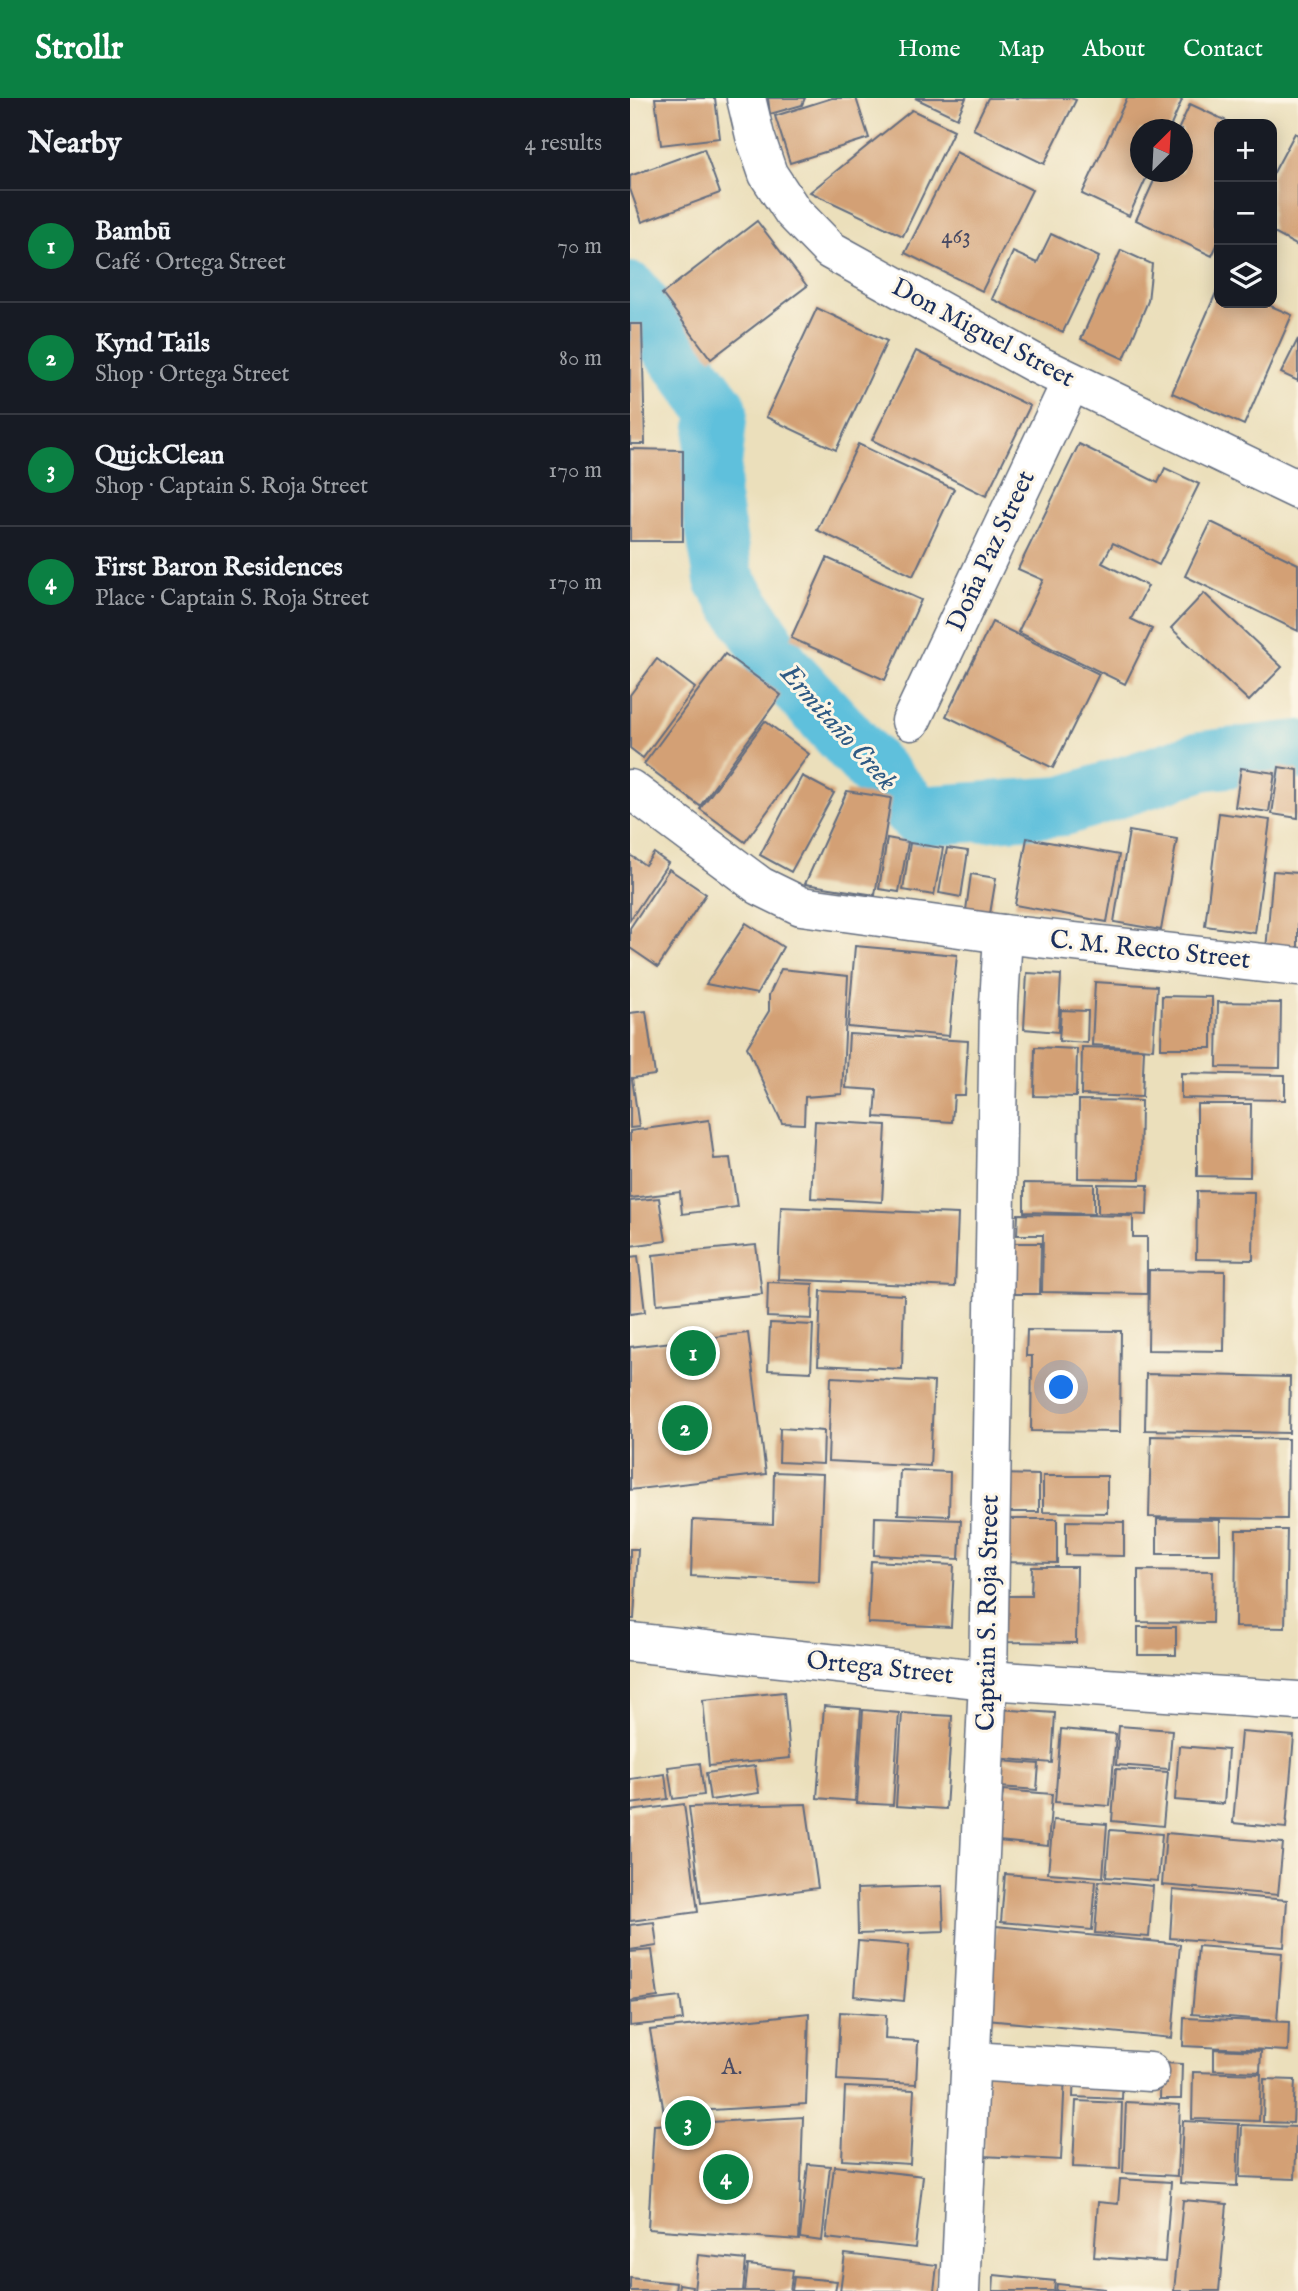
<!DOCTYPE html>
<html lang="en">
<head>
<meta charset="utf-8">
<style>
  :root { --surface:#171b24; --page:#20242c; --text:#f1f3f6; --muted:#9ea1a6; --line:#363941; --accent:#0b8043 }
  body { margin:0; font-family:"IM FELL English",serif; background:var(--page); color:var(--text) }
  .controls { position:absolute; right:21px; top:21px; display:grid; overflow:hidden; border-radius:14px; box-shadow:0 4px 18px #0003 }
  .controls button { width:63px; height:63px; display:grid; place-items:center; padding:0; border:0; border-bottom:2px solid var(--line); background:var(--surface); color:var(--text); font:35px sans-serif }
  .compass { position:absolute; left:500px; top:21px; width:63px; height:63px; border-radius:50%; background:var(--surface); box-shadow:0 4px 18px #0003; rotate:24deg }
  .you { position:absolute; left:432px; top:1290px; width:24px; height:24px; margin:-18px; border:5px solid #fff; border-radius:50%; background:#1a73e8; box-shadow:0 0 0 10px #1a73e833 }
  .badge { display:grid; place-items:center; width:46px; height:46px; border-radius:50%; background:var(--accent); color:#fff; font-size:23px; font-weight:700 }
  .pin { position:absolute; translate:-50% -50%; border:4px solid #fff; box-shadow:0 2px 7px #0006 }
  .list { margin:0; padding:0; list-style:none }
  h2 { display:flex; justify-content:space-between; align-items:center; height:91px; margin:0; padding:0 28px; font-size:30px }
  h2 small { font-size:23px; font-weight:400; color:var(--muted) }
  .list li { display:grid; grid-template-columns:46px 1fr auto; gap:21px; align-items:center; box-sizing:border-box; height:112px; padding:0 28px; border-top:2px solid var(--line) }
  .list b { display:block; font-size:26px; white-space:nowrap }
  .list p { margin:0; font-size:23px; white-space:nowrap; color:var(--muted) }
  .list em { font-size:23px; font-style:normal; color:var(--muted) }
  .icon { flex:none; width:38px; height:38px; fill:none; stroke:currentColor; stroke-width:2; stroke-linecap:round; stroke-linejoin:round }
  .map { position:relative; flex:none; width:668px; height:2193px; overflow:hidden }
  header { display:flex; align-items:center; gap:42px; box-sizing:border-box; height:98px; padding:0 35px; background:var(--accent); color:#fff }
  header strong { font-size:33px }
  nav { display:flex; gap:38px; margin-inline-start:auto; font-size:24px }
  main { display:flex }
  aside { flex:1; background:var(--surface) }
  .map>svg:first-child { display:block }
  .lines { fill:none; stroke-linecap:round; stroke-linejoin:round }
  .river { stroke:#5ec0dc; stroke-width:60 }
  .building { fill:#d3a075 }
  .minor-casing { stroke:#646d7f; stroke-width:41 }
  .minor { stroke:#fff; stroke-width:38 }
  .labels { text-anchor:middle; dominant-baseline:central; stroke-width:6; stroke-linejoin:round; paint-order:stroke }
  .number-label { font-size:23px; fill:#494b64 }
  .street-label { font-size:26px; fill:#1b2f5e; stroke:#fcf5e5 }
  .water-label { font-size:28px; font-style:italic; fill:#2f5a84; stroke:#fcf5e5 }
</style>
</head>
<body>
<header>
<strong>Strollr</strong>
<nav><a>Home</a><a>Map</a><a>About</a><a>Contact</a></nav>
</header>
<main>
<aside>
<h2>Nearby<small>4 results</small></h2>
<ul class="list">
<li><span class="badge">1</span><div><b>Bambū</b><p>Café · Ortega Street</p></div><em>70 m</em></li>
<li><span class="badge">2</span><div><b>Kynd Tails</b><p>Shop · Ortega Street</p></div><em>80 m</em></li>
<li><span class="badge">3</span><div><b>QuickClean</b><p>Shop · Captain S. Roja Street</p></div><em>170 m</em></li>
<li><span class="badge">4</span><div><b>First Baron Residences</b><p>Place · Captain S. Roja Street</p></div><em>170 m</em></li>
</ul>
</aside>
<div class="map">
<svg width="668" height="2193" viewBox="0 0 668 2193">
  <rect width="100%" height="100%" fill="#fcf5e5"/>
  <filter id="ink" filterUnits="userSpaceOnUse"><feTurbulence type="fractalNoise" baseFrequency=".0143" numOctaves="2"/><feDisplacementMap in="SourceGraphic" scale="14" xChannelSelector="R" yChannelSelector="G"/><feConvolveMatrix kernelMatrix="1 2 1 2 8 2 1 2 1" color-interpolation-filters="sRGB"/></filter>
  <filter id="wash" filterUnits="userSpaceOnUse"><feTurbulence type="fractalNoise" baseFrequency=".00686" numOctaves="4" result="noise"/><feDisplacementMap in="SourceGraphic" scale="28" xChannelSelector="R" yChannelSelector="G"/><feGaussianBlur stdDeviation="1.57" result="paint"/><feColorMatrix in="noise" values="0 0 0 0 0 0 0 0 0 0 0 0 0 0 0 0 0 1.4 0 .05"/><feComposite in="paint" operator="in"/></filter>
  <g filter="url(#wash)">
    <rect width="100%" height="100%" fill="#ebdfbb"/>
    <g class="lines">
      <polyline class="river" points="0,194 88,312 79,395 94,481 153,572 288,718 434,708 571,663 668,652"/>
    </g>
    <g id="blocks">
      <g class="building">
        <polygon points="25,0 85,0 90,40 31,47"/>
        <polygon points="138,0 175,0 172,7 140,16"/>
        <polygon points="202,0 226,0 239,40 160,65 145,18"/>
        <polygon points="285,0 336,0 327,20"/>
        <polygon points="358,0 441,0 446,2 414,66 343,31"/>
        <polygon points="497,0 548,0 552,2 539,32 510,32 510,74 519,74 499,118 452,96"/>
        <polygon points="560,6 603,26 589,26 589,143 582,158 506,122 528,74 552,74 552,32 548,32"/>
        <polygon points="282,12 324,32 273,138 180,94"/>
        <polygon points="665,35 668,37 668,148 642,134 642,78"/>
        <polygon points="74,51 90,95 12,124 0,91 0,78"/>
        <polygon points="326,54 402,92 352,193 275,155"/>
        <polygon points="127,123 177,188 81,261 32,196"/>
        <polygon points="421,136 469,159 433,234 362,201 383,154 407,165"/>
        <polygon points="491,152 522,166 518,203 494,261 451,241"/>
        <polygon points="589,188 589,205 634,205 662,217 614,327 542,295"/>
        <polygon points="187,210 257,243 206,352 136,319"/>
        <polygon points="0,226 12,226 15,346 0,346"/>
        <polygon points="668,241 668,283 651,275"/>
        <polygon points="286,253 400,308 356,398 242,342"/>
        <polygon points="228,346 324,391 283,478 187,432"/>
        <polygon points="449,346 528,385 535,370 569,386 529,467 483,445 472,465 518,488 501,521 522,531 495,586 388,534 413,482 388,471"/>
        <polygon points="0,351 53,352 53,443 0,443"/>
        <polygon points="581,424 668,466 668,533 555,478"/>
        <polygon points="197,460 291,502 255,582 161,540"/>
        <polygon points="574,495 652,569 619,603 541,530"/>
        <polygon points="362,524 469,576 423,670 316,618"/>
        <polygon points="95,556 151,597 70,708 14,666"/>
        <polygon points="27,561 65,590 13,660 0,650 0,597"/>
        <polygon points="135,623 179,656 115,744 70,711"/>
        <polygon points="649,669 668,672 668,720 642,716"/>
        <polygon points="611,670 645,675 639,714 605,709"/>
        <polygon points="172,678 204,695 161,774 130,757"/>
        <polygon points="217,693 261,700 245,797 175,786"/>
        <polygon points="589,715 640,722 625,835 575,828"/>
        <polygon points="499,733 547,741 531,832 484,824"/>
        <polygon points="257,740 278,744 269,794 249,791"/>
        <polygon points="397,740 489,757 477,824 385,807"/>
        <polygon points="280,745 313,750 304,797 273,792"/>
        <polygon points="317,750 338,753 331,799 309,795"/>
        <polygon points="24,755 38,765 0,822 0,757 15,767"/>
        <polygon points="39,771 76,796 28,869 0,850 0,830"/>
        <polygon points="643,773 668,775 668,855 636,852"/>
        <polygon points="341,776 366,780 360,816 336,812"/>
        <polygon points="116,825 153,849 127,896 76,886"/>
        <polygon points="225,848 327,857 319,938 218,929"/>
        <polygon points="151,871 218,878 212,996 175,999 174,1026 152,1025 117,949 139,913 139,897"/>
        <polygon points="397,875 431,877 428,934 394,931"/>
        <polygon points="465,884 527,888 523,951 462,947"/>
        <polygon points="532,898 582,899 582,950 531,950"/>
        <polygon points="588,904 651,905 650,970 587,969"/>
        <polygon points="431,912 458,913 457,945 429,943"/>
        <polygon points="16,913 25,977 2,980 9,1029 0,1030 0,915"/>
        <polygon points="219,936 338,943 335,997 324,997 322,1024 245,1019 247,992 216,990"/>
        <polygon points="405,949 447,951 446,999 404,998"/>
        <polygon points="452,949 514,951 512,999 451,997"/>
        <polygon points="551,975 655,977 655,1002 551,1000"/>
        <polygon points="449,1002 511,1003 510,1081 448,1080"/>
        <polygon points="567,1006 621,1006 620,1079 567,1078"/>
        <polygon points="79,1022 84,1061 100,1060 107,1109 52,1116 50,1094 0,1100 0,1033"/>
        <polygon points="185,1023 256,1027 252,1104 181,1100"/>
        <polygon points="394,1085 464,1086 464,1116 394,1114"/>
        <polygon points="468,1086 518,1087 517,1117 468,1115"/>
        <polygon points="567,1093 624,1094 623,1162 566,1161"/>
        <polygon points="29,1100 36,1143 0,1148 0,1103"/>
        <polygon points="151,1109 328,1116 325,1189 148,1181"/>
        <polygon points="388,1116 503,1118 503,1139 517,1139 517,1196 412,1194 413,1137 387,1137"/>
        <polygon points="372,1145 411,1145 410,1196 372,1196"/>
        <polygon points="126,1147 132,1196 27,1206 23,1157"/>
        <polygon points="8,1158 15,1214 0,1216 0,1159"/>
        <polygon points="519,1172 595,1173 594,1253 518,1252"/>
        <polygon points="138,1184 183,1186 182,1221 137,1219"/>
        <polygon points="191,1193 274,1197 272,1271 188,1267"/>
        <polygon points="140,1225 183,1227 181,1274 138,1272"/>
        <polygon points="397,1232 491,1233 490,1334 401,1333 402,1258 396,1258"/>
        <polygon points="118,1235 136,1376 0,1392 0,1249"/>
        <polygon points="516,1276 660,1279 659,1335 515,1332"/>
        <polygon points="201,1279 304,1284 300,1368 198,1363"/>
        <polygon points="150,1330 194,1333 193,1366 149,1364"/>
        <polygon points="521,1338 658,1341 657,1421 519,1419"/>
        <polygon points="270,1372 320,1374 319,1418 268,1416"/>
        <polygon points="144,1374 193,1376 189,1484 61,1478 63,1422 143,1426"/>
        <polygon points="371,1376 409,1377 409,1414 371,1414"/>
        <polygon points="413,1378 477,1378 477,1415 413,1414"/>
        <polygon points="245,1419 331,1422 329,1461 244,1457"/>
        <polygon points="372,1421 427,1421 427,1465 371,1464"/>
        <polygon points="527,1421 590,1422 590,1456 527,1456"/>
        <polygon points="436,1423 494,1424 494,1458 436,1457"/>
        <polygon points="606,1432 657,1432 655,1530 605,1529"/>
        <polygon points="0,1451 8,1451 4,1521 0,1521"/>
        <polygon points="241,1463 324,1467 321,1529 238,1525"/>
        <polygon points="402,1469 447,1469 446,1545 369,1544 369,1498 401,1498"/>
        <polygon points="508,1472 583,1473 582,1525 508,1524"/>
        <rect x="508" y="1529" width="38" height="28"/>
        <polygon points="154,1594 160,1660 79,1668 73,1602"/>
        <polygon points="194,1608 231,1611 225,1703 187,1700"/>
        <polygon points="369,1611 425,1615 422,1665 366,1660"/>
        <polygon points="233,1612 269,1615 263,1707 227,1705"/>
        <polygon points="272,1615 322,1618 316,1711 266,1708"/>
        <polygon points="489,1628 542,1632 539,1671 486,1667"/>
        <polygon points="431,1631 486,1636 480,1708 425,1704"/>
        <polygon points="611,1634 664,1638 656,1730 603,1725"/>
        <polygon points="549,1648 598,1652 594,1706 545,1702"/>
        <polygon points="371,1663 409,1666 407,1692 370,1689"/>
        <polygon points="70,1665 74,1697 43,1701 38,1669"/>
        <polygon points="125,1668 129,1695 80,1702 76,1675"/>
        <polygon points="486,1671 538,1674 533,1728 482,1723"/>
        <polygon points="35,1676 38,1701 0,1706 0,1681"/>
        <polygon points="373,1692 422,1696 418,1748 368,1743"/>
        <polygon points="54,1706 68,1814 0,1823 0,1713"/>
        <polygon points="176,1706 188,1790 71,1805 59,1709"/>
        <polygon points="423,1722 477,1726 473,1779 418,1775"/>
        <polygon points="480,1732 532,1736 528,1783 476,1779"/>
        <polygon points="536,1735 653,1745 648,1797 532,1787"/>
        <polygon points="375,1776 466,1783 462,1832 371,1824"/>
        <polygon points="469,1783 523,1788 519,1839 465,1835"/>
        <polygon points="312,1788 314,1833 228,1836 227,1791"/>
        <polygon points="543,1792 657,1802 654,1849 540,1840"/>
        <polygon points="24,1824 27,1848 0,1852 0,1827"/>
        <polygon points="366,1828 550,1846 542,1940 357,1922"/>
        <polygon points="228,1843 279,1847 274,1903 224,1898"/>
        <polygon points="568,1848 652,1855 647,1923 562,1916"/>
        <polygon points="22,1852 28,1899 0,1903 0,1854"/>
        <polygon points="50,1899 53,1922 0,1928 0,1905"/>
        <polygon points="210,1914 256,1917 255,1941 288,1943 286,1986 207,1982"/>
        <polygon points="179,1915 176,2006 34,2015 20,1932"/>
        <polygon points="554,1920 659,1924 658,1953 553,1948"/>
        <polygon points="584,1951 631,1953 630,1974 584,1972"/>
        <polygon points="531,1965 552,1966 551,2001 530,2001"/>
        <polygon points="356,1973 435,1977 431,2062 353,2058"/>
        <polygon points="444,1973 493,1975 492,2001 443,1999"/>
        <polygon points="563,1974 631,1976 629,2023 562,2021"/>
        <polygon points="634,1981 665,1982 663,2025 633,2024"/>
        <polygon points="215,1989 284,1992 280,2066 212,2062"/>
        <polygon points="446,2003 492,2005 490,2071 443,2069"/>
        <polygon points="496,2004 550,2007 547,2078 493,2075"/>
        <polygon points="173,2019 169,2142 18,2131 24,2027"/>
        <polygon points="553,2023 609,2026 607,2088 550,2085"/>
        <polygon points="612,2027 667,2029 665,2081 610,2079"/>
        <polygon points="178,2066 200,2068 192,2143 170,2140"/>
        <polygon points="204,2068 293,2078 285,2150 196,2140"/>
        <polygon points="490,2081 541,2084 535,2164 464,2159 468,2104 488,2106"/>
        <polygon points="553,2102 597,2106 589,2193 544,2193"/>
        <polygon points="215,2156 307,2167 304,2193 210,2193"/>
        <polygon points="68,2157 116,2162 113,2193 64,2193"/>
        <polygon points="118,2167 163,2172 160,2193 115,2193"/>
        <polygon points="364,2177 425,2183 424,2193 363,2193"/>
        <polygon points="164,2179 207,2183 205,2193 162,2193"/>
        <polygon points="0,2180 46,2185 45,2193 0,2193"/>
        <polygon points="49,2186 62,2188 61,2193 48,2193"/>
        <polygon points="427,2186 475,2191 475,2193 426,2193"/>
      </g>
    </g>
  </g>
  <g filter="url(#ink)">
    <use href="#blocks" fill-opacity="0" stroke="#646d7f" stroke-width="2"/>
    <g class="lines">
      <defs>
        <g id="minor">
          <polyline points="116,0 125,38 138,76 163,114 200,152 406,266 668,392"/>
          <polyline points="281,623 441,284"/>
          <polyline points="0,691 130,788 171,808 373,836 668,869"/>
          <polyline points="0,1544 358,1582 668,1603"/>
          <polyline points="341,1963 520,1974"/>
          <polyline points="330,2193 358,1582 369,906 373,836"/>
        </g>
      </defs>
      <use href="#minor" class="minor-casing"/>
      <use href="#minor" class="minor"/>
    </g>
  </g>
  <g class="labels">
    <g class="number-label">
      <text x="326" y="138">463</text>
      <text x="102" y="1969">A.</text>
    </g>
    <g class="street-label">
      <text transform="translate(353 235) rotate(28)">Don Miguel Street</text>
      <text transform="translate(361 453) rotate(-65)">Doña Paz Street</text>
      <text transform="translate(520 852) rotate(6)">C. M. Recto Street</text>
      <text transform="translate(358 1515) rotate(-89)">Captain S. Roja Street</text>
      <text transform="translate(250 1570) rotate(6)">Ortega Street</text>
    </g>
    <g class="water-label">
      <text transform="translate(208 630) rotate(48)">Ermitaño Creek</text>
    </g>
  </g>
</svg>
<div class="controls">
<button>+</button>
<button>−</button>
<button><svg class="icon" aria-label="layers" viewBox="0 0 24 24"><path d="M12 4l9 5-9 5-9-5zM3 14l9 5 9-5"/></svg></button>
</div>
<svg class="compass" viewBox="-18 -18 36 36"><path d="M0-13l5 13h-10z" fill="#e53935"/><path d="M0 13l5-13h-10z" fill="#9ea1a6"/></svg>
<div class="you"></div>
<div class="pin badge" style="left:63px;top:1255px">1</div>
<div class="pin badge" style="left:55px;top:1330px">2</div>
<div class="pin badge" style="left:58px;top:2025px">3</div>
<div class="pin badge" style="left:96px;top:2079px">4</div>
</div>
</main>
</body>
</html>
